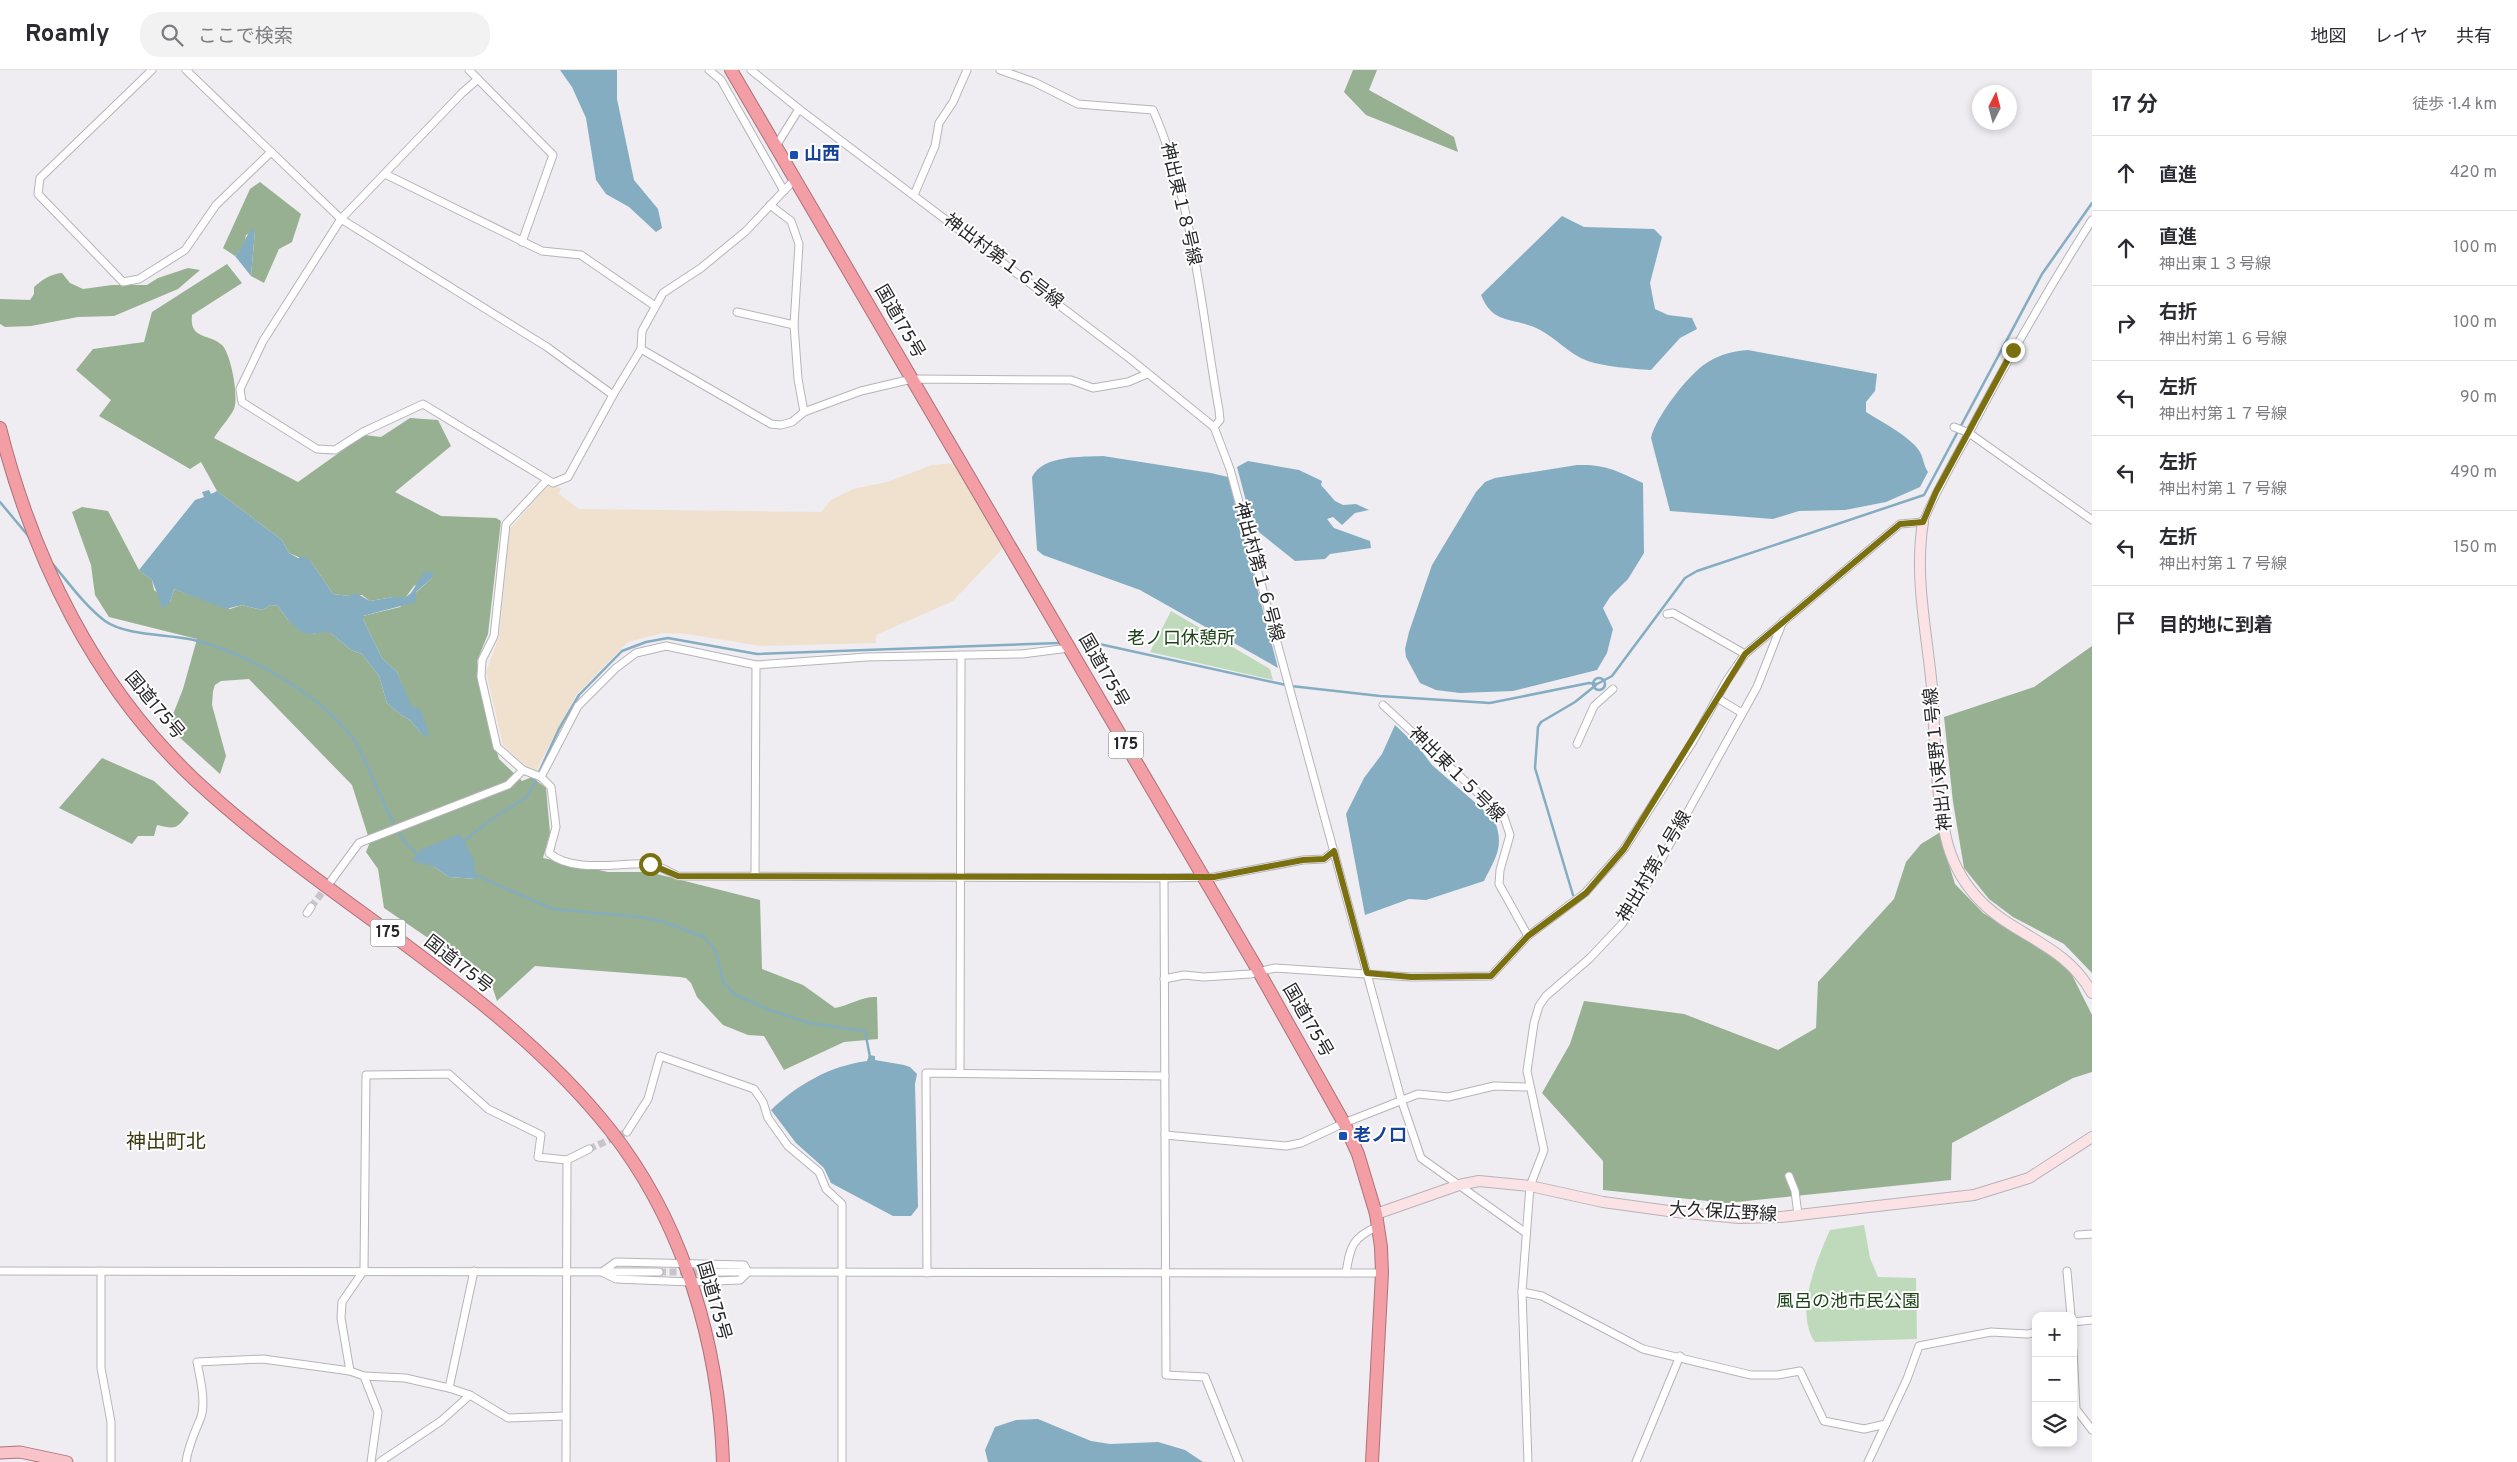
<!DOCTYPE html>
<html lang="ja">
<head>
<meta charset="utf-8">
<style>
  :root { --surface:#fff; --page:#f2f2f3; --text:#2b2b33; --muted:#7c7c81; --line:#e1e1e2 }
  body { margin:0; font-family:Overpass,"Noto Sans JP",sans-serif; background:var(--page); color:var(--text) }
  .controls { position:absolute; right:15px; bottom:15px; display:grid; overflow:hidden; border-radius:10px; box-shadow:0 2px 8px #0003 }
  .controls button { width:45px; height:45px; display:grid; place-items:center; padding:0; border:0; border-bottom:1px solid var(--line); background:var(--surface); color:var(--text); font:25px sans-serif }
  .compass { position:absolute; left:1972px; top:15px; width:45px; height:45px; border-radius:50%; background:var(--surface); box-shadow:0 2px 8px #0003; rotate:6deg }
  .stop { position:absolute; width:15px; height:15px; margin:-11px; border:4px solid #7b7010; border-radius:50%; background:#fff }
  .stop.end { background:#7b7010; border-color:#fff; box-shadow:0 1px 5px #0008 }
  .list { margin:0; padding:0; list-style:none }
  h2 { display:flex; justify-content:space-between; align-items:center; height:65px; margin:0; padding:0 20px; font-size:21px }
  h2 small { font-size:16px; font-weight:400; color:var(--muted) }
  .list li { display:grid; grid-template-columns:32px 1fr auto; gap:15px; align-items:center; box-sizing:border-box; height:75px; padding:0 20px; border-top:1px solid var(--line) }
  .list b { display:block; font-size:19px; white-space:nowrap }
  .list p { margin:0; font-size:16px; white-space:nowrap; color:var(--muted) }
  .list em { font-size:16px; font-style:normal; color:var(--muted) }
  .icon { flex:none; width:28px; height:28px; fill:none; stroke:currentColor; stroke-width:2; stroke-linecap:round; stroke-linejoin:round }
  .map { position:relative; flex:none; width:2092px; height:1392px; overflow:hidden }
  header { display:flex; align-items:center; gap:30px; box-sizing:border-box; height:70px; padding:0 25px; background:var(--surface); border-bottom:1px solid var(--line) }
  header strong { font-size:24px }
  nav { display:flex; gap:28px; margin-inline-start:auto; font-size:18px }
  .search { width:350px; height:45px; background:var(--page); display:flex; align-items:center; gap:12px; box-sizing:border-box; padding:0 18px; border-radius:20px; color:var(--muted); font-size:19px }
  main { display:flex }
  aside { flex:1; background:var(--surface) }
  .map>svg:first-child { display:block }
  .industrial { fill:#f0e1ce }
  .green { fill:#bedaba }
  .forest { fill:#96b091; fill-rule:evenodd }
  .water { fill:#84adc1 }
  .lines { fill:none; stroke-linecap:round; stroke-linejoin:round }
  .stream { stroke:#84adc1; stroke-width:2.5 }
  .street-tunnel { stroke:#c7c4ca; stroke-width:7; stroke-dasharray:7 3.5; stroke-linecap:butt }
  .street-casing { stroke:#b6b4b9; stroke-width:9 }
  .secondary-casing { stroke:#b6b4b9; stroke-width:12 }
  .primary-casing { stroke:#ac737a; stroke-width:13 }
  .highway-casing { stroke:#ac737a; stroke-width:14 }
  .street { stroke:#fff; stroke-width:7 }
  .secondary { stroke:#fbe2e4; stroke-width:10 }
  .primary { stroke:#f8c4c9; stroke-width:11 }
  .highway { stroke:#f39da5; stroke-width:12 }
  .route { stroke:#7b7010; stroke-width:6 }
  .transit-dot { fill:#1a4fb4; stroke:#fff; stroke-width:2 }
  .labels { text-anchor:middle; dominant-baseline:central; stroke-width:4; stroke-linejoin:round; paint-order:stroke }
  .shield { fill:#fff; stroke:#686769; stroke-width:1 }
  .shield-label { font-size:16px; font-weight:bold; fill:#272629 }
  .transit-label { font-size:18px; font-weight:bold; fill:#164399; stroke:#fff; text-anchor:start }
  .street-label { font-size:18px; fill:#272629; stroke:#fff }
  .park-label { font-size:18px; fill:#1d4317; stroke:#fff }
  .quarter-label { font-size:20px; fill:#3e390f; stroke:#fff }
</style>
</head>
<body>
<header>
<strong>Roamly</strong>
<div class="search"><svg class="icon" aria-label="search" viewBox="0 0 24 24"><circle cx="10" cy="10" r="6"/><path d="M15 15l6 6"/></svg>ここで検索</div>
<nav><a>地図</a><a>レイヤ</a><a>共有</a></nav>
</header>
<main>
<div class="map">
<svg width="2092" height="1392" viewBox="0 0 2092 1392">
  <rect width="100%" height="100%" fill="#efecf2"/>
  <polygon class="industrial" points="955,393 1003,478 953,531 876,565 876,573 761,576 687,564 663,563 628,572 576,625 536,701 527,697 503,675 486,602 499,567 510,459 547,416 561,418 559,424 579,439 821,442 831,430 853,419 887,412 932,395"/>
  <g class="green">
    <polygon points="1171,541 1270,599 1273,610 1150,582"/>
    <path d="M 1864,1155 L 1870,1188 L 1878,1207 L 1916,1208 L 1917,1269 L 1815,1272 C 1794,1242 1817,1190 1830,1160 Z"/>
  </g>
  <g class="forest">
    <polygon points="1353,0 1377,0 1369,20 1454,67 1458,82 1366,45 1344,22"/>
    <polygon points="260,112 301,144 292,172 279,179 264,213 251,206 255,161 246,165 244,175 235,186 223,178 250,119"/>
    <path d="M 227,194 L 242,213 L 192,245 C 189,270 209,263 222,275 C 231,284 239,327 234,339 C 229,349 220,358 214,368 L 298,412 L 364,365 L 381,367 L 410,348 L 438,350 L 451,376 L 395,422 L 441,446 L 496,448 L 501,451 L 488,564 L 477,591 L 485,641 L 499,689 L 522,711 L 532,707 L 546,718 L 550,763 L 543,788 L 608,802 L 649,802 L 760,830 L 762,899 L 803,915 L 835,938 C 850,935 863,926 877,927 L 878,969 L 844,972 L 784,1000 L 764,966 L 748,965 L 723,955 L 697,927 L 691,913 L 686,908 L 680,907 L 535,896 L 497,931 L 490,910 L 384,838 L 378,799 L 366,782 L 370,772 L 352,715 L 249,609 L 221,611 L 215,615 L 213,621 L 212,635 L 226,686 L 220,704 L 168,657 L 183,619 L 197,569 L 109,547 L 95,525 L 91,495 L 72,442 L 82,437 L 108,441 L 139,500 L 152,510 L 154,520 L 170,532 L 174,519 L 230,539 L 242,535 L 262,540 L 271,535 L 278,536 L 288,550 L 312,564 L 326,561 L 332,564 L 351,580 L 362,584 L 379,606 L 387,633 L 401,645 L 410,650 L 421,663 L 397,602 L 382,588 L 363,549 L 363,546 L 400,537 L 432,508 L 414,516 L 406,527 L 393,527 L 370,531 L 362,525 L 350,526 L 333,524 L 312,493 L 289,483 L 282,470 L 217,421 L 201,392 L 190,399 L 99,346 L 111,330 L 76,300 L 93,279 L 144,272 L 152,242 ZM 433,796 L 476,809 L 449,807 Z"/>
    <path d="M 188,198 L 200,200 L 178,219 L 114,246 L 78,247 L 31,256 L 5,257 L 0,254 L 0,229 L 30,230 L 34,224 L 34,217 C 42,210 50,204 62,203 L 70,213 L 83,219 L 112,215 L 147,215 L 158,208 Z"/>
    <polygon points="2092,576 2092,903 2064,874 2013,847 1989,829 1964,798 1953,732 1944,647 2034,617"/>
    <path d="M 102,688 L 154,711 L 189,743 C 177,758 177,760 157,755 L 154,766 L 138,766 L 132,774 L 59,738 Z"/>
    <polygon points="1939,763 1955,814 1983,843 2035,873 2069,899 2092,945 2092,1002 2073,1008 1952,1073 1951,1110 1727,1133 1603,1120 1603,1091 1542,1023 1570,974 1584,931 1684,944 1778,980 1816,958 1818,912 1894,829 1906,792 1921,774"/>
  </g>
  <g class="water">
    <polygon points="560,0 617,0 617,29 634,110 658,139 662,158 656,162 629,137 606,124 596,110 586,48 572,17"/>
    <path d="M 1562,146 L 1584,157 L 1654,159 L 1662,167 L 1650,213 L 1655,239 L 1668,245 L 1692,248 L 1697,259 L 1680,268 L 1651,300 C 1633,299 1593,296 1579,287 C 1563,278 1551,264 1534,257 C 1509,247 1493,254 1481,225 Z"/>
    <path d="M 253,158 L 255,161 L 251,206 L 235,186 C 244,176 244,167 253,158 Z"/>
    <path d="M 1748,280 L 1877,304 L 1875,321 L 1866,332 L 1866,342 C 1880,351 1915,369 1921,384 C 1924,391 1924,396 1928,402 L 1920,417 L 1886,432 L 1845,440 L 1799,441 L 1773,449 L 1670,441 L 1651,368 C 1655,348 1689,303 1708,292 C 1721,284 1733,281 1748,280 Z"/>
    <path d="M 1103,386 L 1211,403 L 1228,407 L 1278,598 L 1140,520 L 1043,485 L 1037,480 L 1032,407 C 1043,385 1081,387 1103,386 Z"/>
    <polygon points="1248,391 1299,400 1322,411 1321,415 1335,431 1343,435 1356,434 1369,440 1355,443 1342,455 1333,447 1327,449 1334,458 1370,471 1371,478 1330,484 1325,489 1295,491 1255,459 1251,450 1237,397"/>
    <path d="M 1577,395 C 1606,394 1617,401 1643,413 L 1644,483 L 1628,509 L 1610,527 L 1603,538 L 1613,559 L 1607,583 L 1597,600 L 1513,621 L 1460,623 L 1436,620 L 1420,613 L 1406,587 L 1405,579 L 1409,562 L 1432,495 L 1476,422 L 1485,412 L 1495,408 Z"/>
    <polygon points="209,420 211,424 217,421 282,470 289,483 298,488 304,486 312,493 333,524 350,526 356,523 370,531 393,527 406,527 411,523 424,502 434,502 432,508 416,522 416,532 363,546 363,549 382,588 397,602 411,635 421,640 430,668 421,663 410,650 401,645 387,633 379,606 362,584 351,580 332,564 326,562 312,564 301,562 288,550 278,536 271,535 262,540 242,535 226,539 174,519 170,532 163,539 152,510 139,500 195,430 204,427 202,422"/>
    <path d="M 1395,655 L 1420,679 L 1432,695 L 1494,749 C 1505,776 1496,787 1484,811 L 1426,830 L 1409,829 L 1365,845 L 1346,744 L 1364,708 L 1382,684 Z"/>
    <polygon points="460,764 474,790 476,809 449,807 433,796 412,791 422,779"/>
    <path d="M 869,985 L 875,986 L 875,990 L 904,995 L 910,997 L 917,1004 L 915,1014 L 918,1137 L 911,1146 L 893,1146 L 831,1113 L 824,1098 L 796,1073 L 771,1040 C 798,1014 830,996 867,991 Z"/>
    <polygon points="1038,1349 1091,1371 1110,1374 1158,1372 1185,1380 1203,1392 988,1392 985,1380 995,1357 1016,1350"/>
  </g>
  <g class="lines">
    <g class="stream">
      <polyline points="0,432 30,468"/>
      <path d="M 52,493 C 68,512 85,536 105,551 C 126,566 169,564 194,570 C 239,582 281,604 318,633 C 331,644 346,658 355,671 C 370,693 396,779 420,784"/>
      <polyline points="1081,570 1286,615"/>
      <circle cx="1599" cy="614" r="6"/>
      <polyline points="1291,616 1380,626 1490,633 1589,613 1597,614 1612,606 1685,508 1697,501 1924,425 2042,204 2092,133"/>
      <polyline points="463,772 489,751 528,726 559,659 579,625 622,581 646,572 668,568 757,584 1059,573"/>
      <polyline points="473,804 553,839 640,847 661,851 704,867 715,880 724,913 734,924 770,940 809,953 865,961 870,987"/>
      <polyline points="1573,825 1535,698 1538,657 1541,652 1575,632 1596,615"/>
    </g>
    <g class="street-tunnel">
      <polyline points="311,837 328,815"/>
      <polyline points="589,1079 627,1062"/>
      <polyline points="659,1202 701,1202"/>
    </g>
    <defs>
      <g id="street">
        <polyline points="152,0 40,108 38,124 123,212 139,209 185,180 216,135 271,82"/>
        <polyline points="186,0 341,149 547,277 613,325"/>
        <polyline points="469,0 553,85 522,172"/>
        <polyline points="709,0 721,10 784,121"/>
        <polyline points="751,0 799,39 1129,288 1214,357 1230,399 1401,1029 1421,1088 1526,1163"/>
        <path d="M 1000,0 L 1034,12 L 1078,34 L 1153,40 C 1194,134 1201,240 1219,340 L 1220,350 L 1214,357"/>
        <polyline points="478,9 462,23 341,149 263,271 240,319 242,332 317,379 335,380 363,362 423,334 553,413 568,407 613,325 641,279 642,261 663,223 701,198 746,161 795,109"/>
        <polyline points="776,76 799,39"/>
        <polyline points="385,104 542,181 581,185 655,236"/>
        <polyline points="914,125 935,76 939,53 953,32 967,0"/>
        <polyline points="770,135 791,151 799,174 794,255 798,309 804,342"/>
        <polyline points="737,242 794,255"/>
        <polyline points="641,279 771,354 781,355 792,352 804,342 861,321 912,309 1071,310 1093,318 1128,312 1147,304"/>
        <polyline points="1954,357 1969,363 2092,450"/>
        <path d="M 547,410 L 506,454 L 494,566 L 482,590 L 481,607 L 497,677 L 523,700 L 541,707 L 551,717 L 556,757 L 549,783 C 574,804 620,792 649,794 C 658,795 669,802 678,806 L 1164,808 L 1214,807 L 1303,790 L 1324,789 L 1334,781"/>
        <polyline points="1667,544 1673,543 1745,584"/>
        <polyline points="1717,628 1742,643"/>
        <polyline points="1383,635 1504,747 1510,765 1500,800 1499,814 1528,866"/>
        <polyline points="1577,674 1594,636 1613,619"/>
        <polyline points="541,707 578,636 616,598 636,583 666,576 756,595 867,587 1022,584 1069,578"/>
        <polyline points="755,805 756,595"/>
        <polyline points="1164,808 1166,1305 1205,1307 1239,1392"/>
        <polyline points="331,811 359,773 508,715 523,700"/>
        <polyline points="307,843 311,837"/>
        <path d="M 1164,909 L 1184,905 L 1204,907 L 1250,904 L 1275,898 L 1411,907 L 1491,906 L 1528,866 L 1585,823 L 1624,779 L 1692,673 L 1727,610 L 1745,584 L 1900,454 L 1923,452 C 1936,421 1953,392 1970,361 C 2008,289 2048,219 2092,150"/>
        <polyline points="960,1003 961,585"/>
        <polyline points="627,1062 648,1029 660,986 754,1019 763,1032 768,1048 788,1076 819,1102 826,1119 842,1134 842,1392"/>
        <polyline points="1165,1065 1286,1076 1301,1073 1344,1053 1418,1024 1448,1027 1494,1016 1529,1017"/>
        <polyline points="1789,1106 1795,1121 1798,1145"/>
        <polyline points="2078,1165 2092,1164"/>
        <polygon points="616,1192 744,1195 748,1202 740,1210 691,1212 616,1209 602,1202"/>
        <polyline points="0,1201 659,1202"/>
        <polyline points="101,1201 101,1298 111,1352 111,1392"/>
        <polyline points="2067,1201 2071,1246"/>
        <path d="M 701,1202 L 1346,1203 C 1350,1177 1352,1167 1379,1156"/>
        <polyline points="927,1203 926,1003 1165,1006"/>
        <polyline points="1346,1203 1382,1203"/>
        <polyline points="1522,1222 1542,1226 1643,1279 1751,1305 1777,1305 1800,1301 1824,1351 1864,1359 1886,1354"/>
        <polyline points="2073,1252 2092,1250"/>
        <polyline points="2073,1280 2076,1339 2092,1360"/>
        <polyline points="350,1301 341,1248 342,1232 364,1200 366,1005 449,1004 488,1039 541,1065 538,1087 567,1090"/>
        <polyline points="364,1306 405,1308 449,1318 470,1325"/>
        <polyline points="449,1318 474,1201"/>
        <path d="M 186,1392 C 188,1376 195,1362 201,1347 C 206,1332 200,1307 197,1292 L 263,1289 L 350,1301 L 364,1306 L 378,1342 L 371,1392"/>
        <polyline points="380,1392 441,1351 470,1325 508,1348 566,1346"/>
        <polyline points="566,1392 567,1090 589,1079"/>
        <polyline points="1528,1392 1522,1222 1530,1116 1544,1080 1527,1001 1534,953 1539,936 1546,926 1590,888 1622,854 1651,808 1757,617 1783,551"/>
        <polyline points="1636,1392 1680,1286"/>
        <polyline points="1868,1392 1907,1309 1919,1276 1991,1262 2028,1264 2036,1262"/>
      </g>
      <g id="secondary">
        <path d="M 1923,452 C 1914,508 1927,562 1932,618 C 1935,668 1935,719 1946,768 C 1951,789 1961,809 1975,825 C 2010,866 2063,871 2092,923"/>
        <polyline points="1376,1144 1459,1115 1479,1111 1530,1116 1603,1132 1676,1142 1739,1148 1781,1147 1974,1125 2029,1108 2092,1067"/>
      </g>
      <polyline id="primary" points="0,1383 20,1382 67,1392"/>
      <g id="highway">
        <polyline points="731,0 1259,902 1344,1053 1358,1084 1376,1144 1381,1177 1382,1203 1372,1392"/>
        <path d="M 0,358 C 33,489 95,616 195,710 C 326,832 500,920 611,1061 C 684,1154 719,1275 723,1392"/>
      </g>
    </defs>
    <use href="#street" class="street-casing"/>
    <use href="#secondary" class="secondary-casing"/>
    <use href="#primary" class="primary-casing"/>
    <use href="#highway" class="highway-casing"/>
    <use href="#street" class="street"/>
    <use href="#secondary" class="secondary"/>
    <use href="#primary" class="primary"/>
    <use href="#highway" class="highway"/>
  </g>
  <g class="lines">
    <polyline class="route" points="650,794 678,806 1214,807 1303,790 1324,789 1334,781 1367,903 1411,907 1491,906 1528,866 1586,823 1624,779 1745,584 1900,454 1923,452 1936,422 2013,280"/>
  </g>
  <g class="transit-dot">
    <rect x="789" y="80" width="10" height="10" rx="2.5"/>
    <rect x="1338" y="1061" width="10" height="10" rx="2.5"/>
  </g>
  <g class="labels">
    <g class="shield">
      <rect x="1108.5" y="661.5" width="35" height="27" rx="4"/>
      <rect x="370.5" y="849.5" width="35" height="27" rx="4"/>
    </g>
    <g class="shield-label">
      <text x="1126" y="675">175</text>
      <text x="388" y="863">175</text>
    </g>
    <g class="transit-label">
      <text x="804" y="85">山西</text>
      <text x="1353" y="1066">老ノ口</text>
    </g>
    <g class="street-label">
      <text transform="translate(1180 134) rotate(77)">神出東１８号線</text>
      <text transform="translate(1003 192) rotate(37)">神出村第１６号線</text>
      <text transform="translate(899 252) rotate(60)">国道175号</text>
      <text transform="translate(1258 502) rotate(75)">神出村第１６号線</text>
      <text transform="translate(1103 601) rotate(60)">国道175号</text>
      <text transform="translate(154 636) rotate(50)">国道175号</text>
      <text transform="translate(1939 689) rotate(-96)">神出小束野１号線</text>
      <text transform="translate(1456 705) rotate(45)">神出東１５号線</text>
      <text transform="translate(1655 797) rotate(-59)">神出村第４号線</text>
      <text transform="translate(458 895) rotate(38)">国道175号</text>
      <text transform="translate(1307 951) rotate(60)">国道175号</text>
      <text transform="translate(1723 1143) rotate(3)">大久保広野線</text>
      <text transform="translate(713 1231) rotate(74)">国道175号</text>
    </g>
    <g class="park-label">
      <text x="1181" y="569">老ノ口休憩所</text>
      <text x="1848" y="1232">風呂の池市民公園</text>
    </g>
    <g class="quarter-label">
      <text x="166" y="1073">神出町北</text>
    </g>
  </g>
</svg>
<div class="controls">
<button>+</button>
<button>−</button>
<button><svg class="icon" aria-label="layers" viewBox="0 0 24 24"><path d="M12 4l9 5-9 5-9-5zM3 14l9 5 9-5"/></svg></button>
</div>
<svg class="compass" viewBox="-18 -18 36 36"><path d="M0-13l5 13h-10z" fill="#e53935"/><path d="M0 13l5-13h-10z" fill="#7c7c81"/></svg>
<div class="stop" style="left:650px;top:794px"></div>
<div class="stop end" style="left:2013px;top:280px"></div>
</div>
<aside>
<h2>17 分<small>徒歩 · 1.4 km</small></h2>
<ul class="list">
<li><svg class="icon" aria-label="ahead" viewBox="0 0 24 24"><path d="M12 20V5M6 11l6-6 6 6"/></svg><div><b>直進</b></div><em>420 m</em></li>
<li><svg class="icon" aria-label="ahead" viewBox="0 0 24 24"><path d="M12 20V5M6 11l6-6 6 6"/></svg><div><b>直進</b><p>神出東１３号線</p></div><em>100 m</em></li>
<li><svg class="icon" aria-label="right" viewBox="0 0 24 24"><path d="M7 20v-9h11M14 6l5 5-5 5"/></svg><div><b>右折</b><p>神出村第１６号線</p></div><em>100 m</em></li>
<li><svg class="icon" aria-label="left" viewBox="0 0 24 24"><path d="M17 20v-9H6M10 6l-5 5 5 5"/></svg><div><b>左折</b><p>神出村第１７号線</p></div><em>90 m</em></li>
<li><svg class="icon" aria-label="left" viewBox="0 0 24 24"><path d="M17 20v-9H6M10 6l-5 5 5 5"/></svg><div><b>左折</b><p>神出村第１７号線</p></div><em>490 m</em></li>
<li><svg class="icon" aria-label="left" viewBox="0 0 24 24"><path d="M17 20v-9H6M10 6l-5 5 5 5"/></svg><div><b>左折</b><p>神出村第１７号線</p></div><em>150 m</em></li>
<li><svg class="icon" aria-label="arrive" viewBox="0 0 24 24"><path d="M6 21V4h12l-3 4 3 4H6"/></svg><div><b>目的地に到着</b></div></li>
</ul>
</aside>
</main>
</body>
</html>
